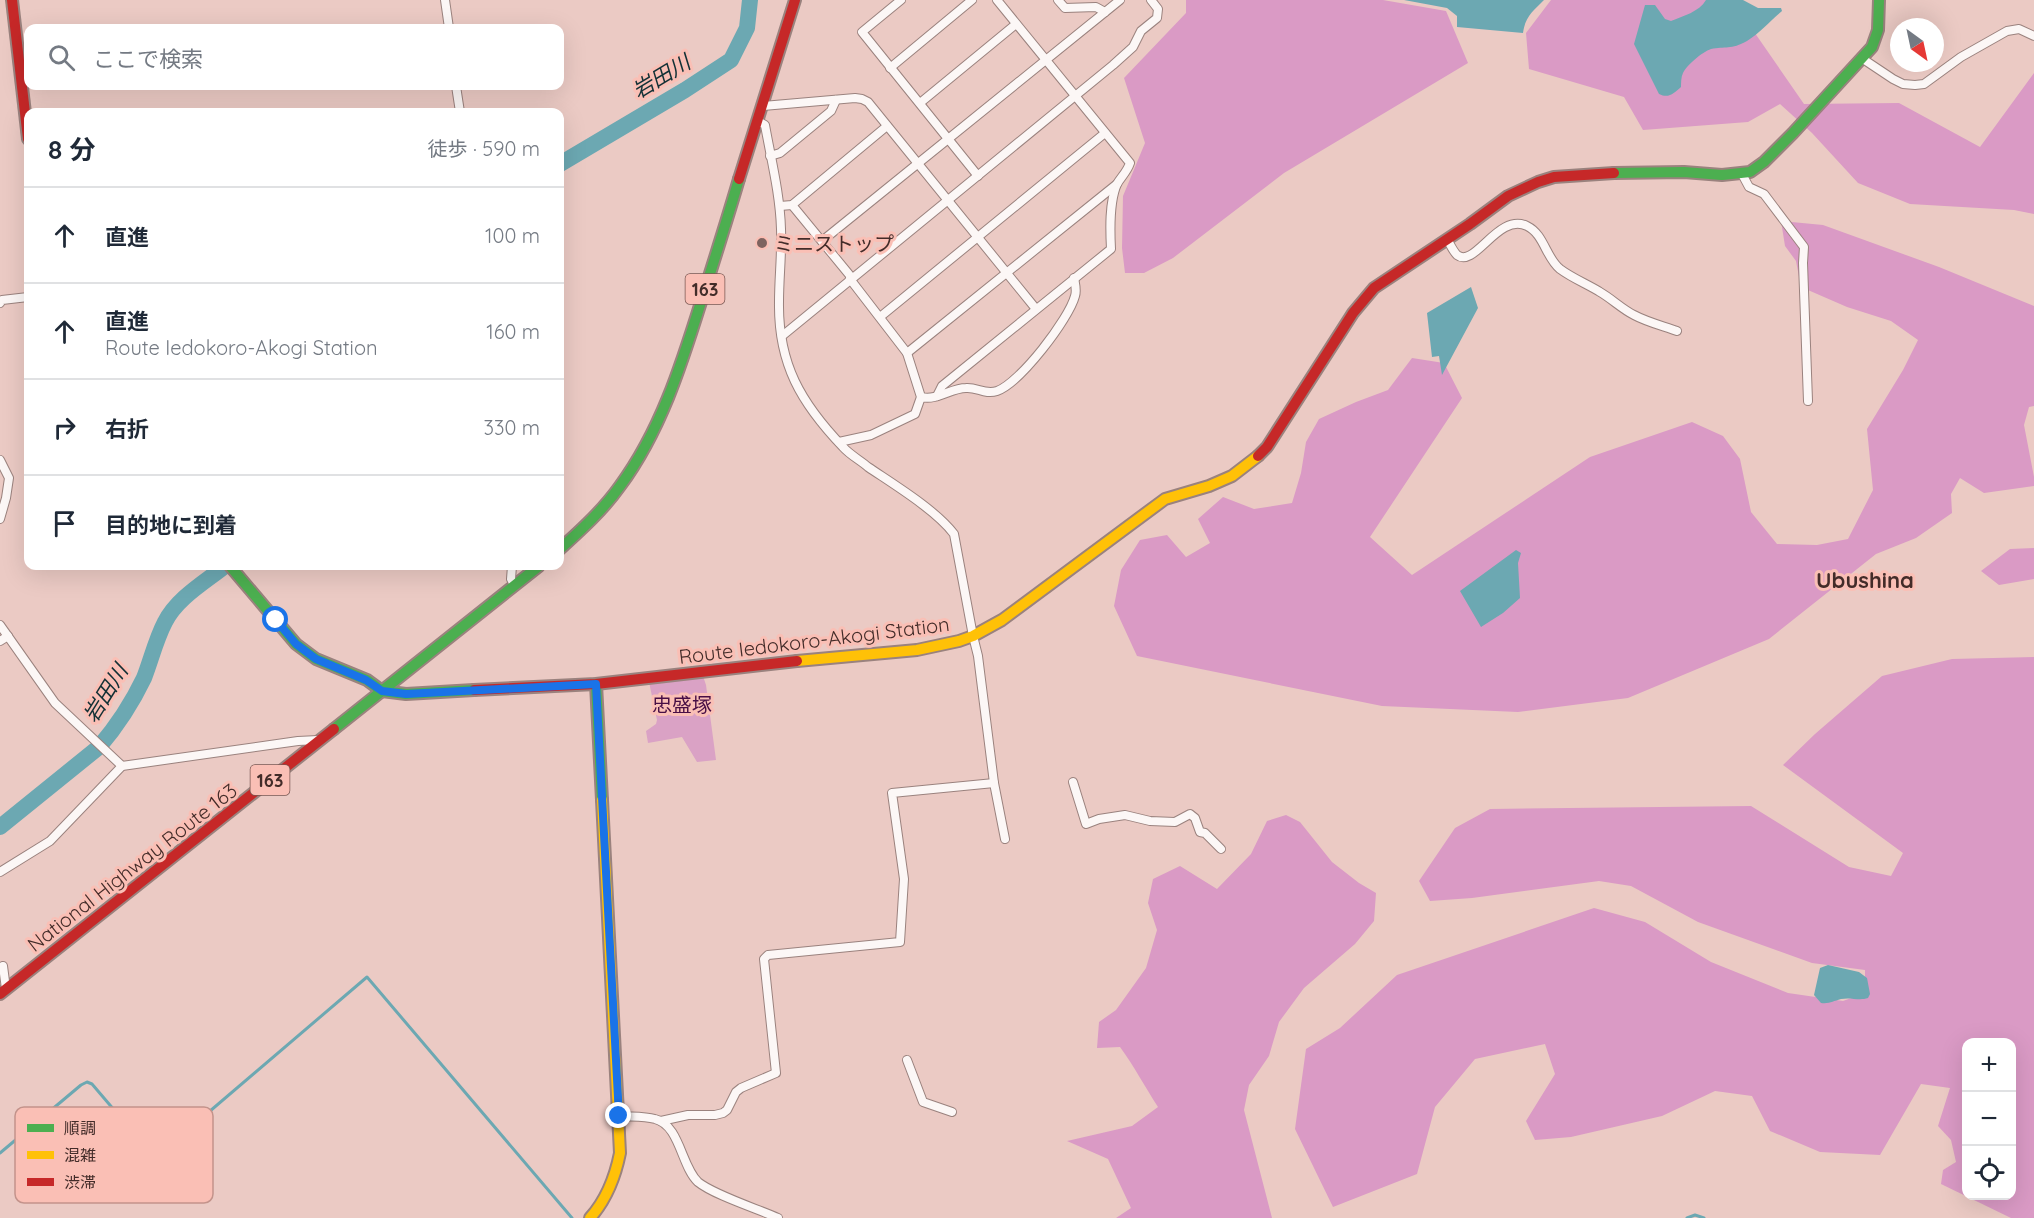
<!DOCTYPE html>
<html lang="ja">
<head>
<meta charset="utf-8">
<style>
  :root { --surface:#fff; --page:#f2f2f3; --text:#1f2937; --muted:#747a83; --line:#e0e1e3 }
  body { margin:0; font-family:Quicksand,"Noto Sans JP",sans-serif; background:var(--page); color:var(--text) }
  .controls { position:absolute; right:18px; bottom:18px; display:grid; overflow:hidden; border-radius:12px; box-shadow:0 6px 24px #0002 }
  .controls button { width:54px; height:54px; display:grid; place-items:center; padding:0; border:0; border-bottom:2px solid var(--line); background:var(--surface); color:var(--text); font:30px sans-serif }
  .compass { position:absolute; left:1890px; top:18px; width:54px; height:54px; border-radius:50%; background:var(--surface); box-shadow:0 6px 24px #0002; rotate:147deg }
  .stop { position:absolute; width:18px; height:18px; margin:-14px; border:4px solid #1a73e8; border-radius:50%; background:#fff }
  .stop.end { background:#1a73e8; border-color:#fff; box-shadow:0 2px 6px #0008 }
  .list { margin:0; padding:0; list-style:none }
  h2 { display:flex; justify-content:space-between; align-items:center; height:78px; margin:0; padding:0 24px; font-size:26px }
  h2 small { font-size:20px; font-weight:400; color:var(--muted) }
  .list li { display:grid; grid-template-columns:39px 1fr auto; gap:18px; align-items:center; box-sizing:border-box; height:96px; padding:0 24px; border-top:2px solid var(--line) }
  .list b { display:block; font-size:22px; white-space:nowrap }
  .list p { margin:0; font-size:20px; white-space:nowrap; color:var(--muted) }
  .list em { font-size:20px; font-style:normal; color:var(--muted) }
  .icon { flex:none; width:33px; height:33px; fill:none; stroke:currentColor; stroke-width:2; stroke-linecap:round; stroke-linejoin:round }
  .map { position:relative; flex:none; width:2034px; height:1218px; overflow:hidden }
  .search { position:absolute; background:var(--surface); box-shadow:0 6px 24px #0002; left:24px; top:24px; width:540px; height:66px; display:flex; align-items:center; gap:15px; box-sizing:border-box; padding:0 21px; border-radius:12px; color:var(--muted); font-size:22px }
  .panel { position:absolute; background:var(--surface); box-shadow:0 6px 24px #0002; left:24px; top:108px; width:540px; height:462px; border-radius:12px }
  .map>svg:first-child { display:block }
  .green { fill:#daa2c5 }
  .forest { fill:#da9ac5; fill-rule:evenodd }
  .water { fill:#6ca8b2 }
  .lines { fill:none; stroke-linecap:round; stroke-linejoin:round }
  .stream { stroke:#6ca8b2; stroke-width:3 }
  .river { stroke:#6ca8b2; stroke-width:16 }
  .street-casing { stroke:#9a827e; stroke-width:10 }
  .fast-casing { stroke:#9a827e; stroke-width:14 }
  .slow-casing { stroke:#9a827e; stroke-width:14 }
  .jam-casing { stroke:#9a827e; stroke-width:14 }
  .street { stroke:#fcf7f6; stroke-width:8 }
  .fast { stroke:#4caf50; stroke-width:10 }
  .slow { stroke:#ffc107; stroke-width:10 }
  .jam { stroke:#c62828; stroke-width:10 }
  .route { stroke:#1a73e8; stroke-width:8 }
  .poi-dot { fill:#7e635f; stroke:#fabfb5; stroke-width:2 }
  .labels { text-anchor:middle; dominant-baseline:central; stroke-width:6; stroke-linejoin:round; paint-order:stroke }
  .shield { fill:#fabfb5; stroke:#7a5853; stroke-width:1.5 }
  .shield-label { font-size:18px; font-weight:bold; fill:#432c29 }
  .poi-label { font-size:20px; fill:#432c29; stroke:#fabfb5; text-anchor:start }
  .street-label { font-size:20px; fill:#432c29; stroke:#fabfb5 }
  .park-label { font-size:20px; fill:#480e45; stroke:#fabfb5 }
  .water-label { font-size:21px; font-style:italic; fill:#123035; stroke:#fabfb5 }
  .quarter-label { font-size:22px; font-weight:bold; fill:#432c29; stroke:#fabfb5 }
  .key { fill:#fabfb5; stroke:#c3938b; stroke-width:1.5 }
  .key-label { font-size:16px; fill:#432c29 }
</style>
</head>
<body>
<div class="map">
<svg width="2034" height="1218" viewBox="0 0 2034 1218">
  <rect width="100%" height="100%" fill="#ebcac4"/>
  <polygon class="green" points="703,676 706,685 716,760 697,762 682,737 648,743 646,731 656,724 657,720 649,682"/>
  <g class="forest">
    <polygon points="1186,0 1383,0 1446,11 1468,63 1284,173 1173,258 1144,273 1125,273 1122,248 1123,196 1145,143 1124,78 1186,13"/>
    <polygon points="1551,0 1732,0 1804,104 1899,103 1980,147 2034,73 2034,214 2014,210 1910,204 1858,183 1812,133 1780,104 1748,122 1643,130 1624,97 1529,69 1526,33"/>
    <polygon points="1781,221 1823,225 1939,267 2034,306 2034,406 2029,407 2024,425 2034,477 2034,486 1984,493 1960,478 1951,494 1952,513 1916,538 1876,554 1769,639 1628,698 1518,712 1382,706 1137,656 1114,606 1121,570 1140,540 1167,535 1186,557 1210,543 1198,519 1223,497 1254,509 1292,503 1301,473 1306,442 1319,419 1356,402 1388,390 1412,358 1444,363 1462,398 1370,537 1412,575 1590,457 1692,422 1723,436 1740,459 1751,512 1777,544 1817,545 1848,539 1873,490 1867,429 1903,370 1918,340 1891,321 1847,307 1801,287 1796,261 1785,246"/>
    <polygon points="2034,548 2034,579 1999,585 1981,571 2010,549"/>
    <path d="M 2034,657 L 2034,1218 L 2011,1218 L 1941,1184 L 1943,1170 L 1956,1162 L 1951,1140 L 1938,1126 L 1950,1088 L 1921,1084 L 1880,1155 L 1820,1152 L 1770,1131 L 1752,1096 L 1715,1091 L 1662,1116 L 1571,1137 L 1535,1140 L 1526,1121 L 1555,1074 L 1545,1044 L 1475,1059 L 1435,1107 L 1417,1174 L 1333,1207 L 1295,1129 L 1306,1049 L 1340,1028 L 1397,975 L 1594,908 L 1645,922 L 1711,962 L 1788,993 L 1843,1001 L 1865,993 L 1865,970 L 1812,963 L 1698,922 L 1631,886 L 1599,881 L 1472,898 L 1430,901 L 1419,881 L 1455,828 L 1490,809 L 1751,806 L 1849,867 L 1891,876 L 1903,853 L 1783,765 L 1815,734 L 1882,676 L 1952,659 ZM 1966,1042 L 2012,1042 L 2012,1196 L 1966,1196 Z"/>
    <path d="M 1286,815 L 1300,822 L 1332,862 L 1359,883 L 1376,893 L 1374,921 L 1355,944 L 1304,988 L 1279,1022 L 1269,1056 L 1249,1085 L 1244,1110 L 1272,1218 L 1116,1218 L 1131,1208 L 1108,1159 L 1067,1141 L 1132,1126 L 1158,1107 C 1145,1087 1134,1066 1120,1047 L 1097,1048 L 1099,1022 L 1116,1010 L 1146,968 L 1157,930 L 1148,903 L 1153,879 L 1180,866 L 1217,889 L 1251,854 L 1267,821 Z"/>
  </g>
  <g class="water">
    <path d="M 1404,0 L 1544,0 C 1533,11 1525,17 1523,33 L 1457,27 L 1457,16 L 1447,8 Z"/>
    <path d="M 1706,0 L 1743,0 L 1758,8 L 1781,8 L 1782,11 C 1769,22 1761,32 1747,41 C 1731,50 1725,46 1711,49 C 1702,52 1687,65 1683,73 C 1681,77 1681,83 1681,87 C 1674,93 1669,99 1659,94 L 1634,44 L 1645,5 L 1655,5 L 1665,19 L 1671,21 C 1683,16 1699,12 1706,0 Z"/>
    <polygon points="1471,287 1478,308 1442,375 1439,356 1432,357 1427,313"/>
    <polygon points="1516,550 1521,553 1518,563 1520,598 1503,613 1481,627 1460,591"/>
    <path d="M 1828,965 L 1859,972 L 1867,978 L 1870,994 L 1868,998 C 1859,1001 1851,997 1841,999 C 1833,1001 1830,1004 1821,1003 L 1814,995 L 1820,968 Z"/>
  </g>
  <g class="lines">
    <g class="stream">
      <polyline points="0,1153 81,1085 87,1082 92,1084 155,1158 367,977 572,1218"/>
      <polyline points="1687,1218 1695,1215 1704,1218"/>
    </g>
    <g class="river">
      <polyline points="560,164 685,90 731,60 747,28 750,0"/>
      <path d="M 0,827 L 99,747 C 117,726 132,703 144,678 C 151,660 156,639 165,622 C 177,598 205,582 225,566"/>
    </g>
    <defs>
      <g id="street">
        <polyline points="445,0 449,28"/>
        <polyline points="901,0 862,32 978,176"/>
        <polyline points="1058,0 1065,8 1096,7 1105,12"/>
        <polyline points="1863,59 1893,79 1903,84 1915,85 1924,84 1961,57 2007,31 2019,29 2034,36"/>
        <polyline points="890,68 972,0"/>
        <polyline points="456,86 460,112"/>
        <polyline points="920,103 1016,24"/>
        <polyline points="763,106 855,98 862,99 868,102 1036,309"/>
        <path d="M 758,121 L 765,125 C 771,159 780,194 781,229 C 782,253 779,277 779,302 C 778,364 801,403 843,447 C 850,455 860,460 868,467 C 893,484 936,510 954,534 L 973,636 L 978,656 L 994,783 L 1005,839"/>
        <polyline points="770,156 780,153 831,111 836,100"/>
        <polyline points="1742,174 1749,187 1764,194 1804,247 1803,263 1808,401"/>
        <polyline points="792,205 852,278"/>
        <polyline points="780,206 792,205 887,126"/>
        <path d="M 1447,239 C 1450,244 1453,251 1457,255 C 1475,269 1498,212 1527,226 C 1544,234 1546,258 1560,269 C 1572,278 1587,284 1600,292 C 1612,299 1622,309 1634,315 C 1647,322 1663,326 1677,331"/>
        <polyline points="822,241 1120,0"/>
        <polyline points="0,303 2,300 28,297"/>
        <polyline points="880,317 1105,133"/>
        <polyline points="782,336 1113,65 1133,47 1141,31 1157,18 1158,9 1151,0"/>
        <polyline points="907,353 1117,184"/>
        <path d="M 937,396 L 942,386 L 1111,249 C 1110,230 1109,202 1117,184 C 1121,177 1127,172 1130,163 L 997,0"/>
        <path d="M 921,397 C 937,401 951,388 966,388 C 977,387 985,395 997,391 C 1020,383 1069,319 1075,296 C 1077,290 1075,284 1074,278"/>
        <polyline points="839,442 871,435 915,414 921,397 907,353 850,279"/>
        <polyline points="0,460 9,478 6,498 0,519"/>
        <polyline points="512,566 511,579 514,585"/>
        <polyline points="0,625 55,703 122,766"/>
        <polyline points="0,641 8,636"/>
        <polyline points="1073,782 1086,824 1099,819 1125,815 1150,821 1175,822 1190,814 1195,818 1200,832 1205,833 1221,849"/>
        <polyline points="0,872 50,841 122,766 298,741 318,740"/>
        <polyline points="3,966 6,989"/>
        <polyline points="907,1060 923,1102 952,1112"/>
        <path d="M 619,1116 C 630,1117 644,1116 655,1119 C 680,1125 681,1166 698,1182 C 714,1195 758,1209 778,1218"/>
        <polyline points="661,1121 688,1115 715,1115 723,1113 727,1110 736,1092 741,1088 776,1073 764,959 768,955 900,942 904,879 892,793 994,783"/>
      </g>
      <g id="fast">
        <polyline points="1614,173 1684,172 1722,175 1750,172 1764,162 1793,133 1872,47 1878,30 1879,0"/>
        <path d="M 560,549 C 582,529 603,510 620,486 C 660,432 681,366 701,302 C 714,261 727,220 739,179"/>
        <polyline points="230,566 296,644 316,659 367,680 382,691 406,694 474,690"/>
        <polyline points="596,684 602,800"/>
        <polyline points="334,729 539,566"/>
      </g>
      <g id="slow">
        <polyline points="797,661 917,650 959,641 973,636 1002,620 1165,499 1209,486 1232,476 1258,456"/>
        <path d="M 590,1218 C 607,1199 615,1178 620,1153 L 602,800"/>
      </g>
      <g id="jam">
        <polyline points="12,0 28,139"/>
        <polyline points="739,179 795,0"/>
        <polyline points="1258,456 1267,447 1353,313 1374,288 1470,224 1508,196 1538,182 1554,177 1614,173"/>
        <polyline points="474,690 596,684 797,661"/>
        <polyline points="0,994 334,729"/>
      </g>
    </defs>
    <use href="#street" class="street-casing"/>
    <use href="#fast" class="fast-casing"/>
    <use href="#slow" class="slow-casing"/>
    <use href="#jam" class="jam-casing"/>
    <use href="#street" class="street"/>
    <use href="#fast" class="fast"/>
    <use href="#slow" class="slow"/>
    <use href="#jam" class="jam"/>
  </g>
  <g class="lines">
    <polyline class="route" points="276,620 296,644 316,659 366,680 382,691 406,694 596,684 619,1116"/>
  </g>
  <circle class="poi-dot" cx="762" cy="243" r="6"/>
  <g class="labels">
    <g class="shield">
      <rect x="685.5" y="274" width="39" height="30" rx="4.5"/>
      <rect x="250.5" y="765" width="39" height="30" rx="4.5"/>
    </g>
    <g class="shield-label">
      <text x="705" y="289">163</text>
      <text x="270" y="780">163</text>
    </g>
    <g class="poi-label">
      <text x="774" y="243">ミニストップ</text>
    </g>
    <g class="street-label">
      <text transform="translate(814 640) rotate(-7)">Route Iedokoro-Akogi Station</text>
      <text transform="translate(132 867) rotate(-38)">National Highway Route 163</text>
    </g>
    <g class="park-label">
      <text x="682" y="704">忠盛塚</text>
    </g>
    <g class="water-label">
      <text transform="translate(661 76) rotate(-31)">岩田川</text>
      <text transform="translate(105 693) rotate(-58)">岩田川</text>
    </g>
    <g class="quarter-label">
      <text x="1865" y="580">Ubushina</text>
    </g>
  </g>
  <rect x="15" y="1107" width="198" height="96" rx="9" class="key"/>
  <rect x="27" y="1124" width="27" height="8" fill="#4caf50"/>
  <rect x="27" y="1151" width="27" height="8" fill="#ffc107"/>
  <rect x="27" y="1178" width="27" height="8" fill="#c62828"/>
  <g class="key-label">
    <text x="64" y="1134">順調</text>
    <text x="64" y="1161">混雑</text>
    <text x="64" y="1188">渋滞</text>
  </g>
</svg>
<div class="controls">
<button>+</button>
<button>−</button>
<button><svg class="icon" aria-label="locate" viewBox="0 0 24 24"><circle cx="12" cy="12" r="6"/><path d="M12 2v4M12 18v4M2 12h4M18 12h4"/></svg></button>
</div>
<svg class="compass" viewBox="-18 -18 36 36"><path d="M0-13l5 13h-10z" fill="#e53935"/><path d="M0 13l5-13h-10z" fill="#747a83"/></svg>
<div class="stop" style="left:276px;top:620px"></div>
<div class="stop end" style="left:619px;top:1116px"></div>
<div class="search"><svg class="icon" aria-label="search" viewBox="0 0 24 24"><circle cx="10" cy="10" r="6"/><path d="M15 15l6 6"/></svg>ここで検索</div>
<section class="panel">
<h2>8 分<small>徒歩 · 590 m</small></h2>
<ul class="list">
<li><svg class="icon" aria-label="ahead" viewBox="0 0 24 24"><path d="M12 20V5M6 11l6-6 6 6"/></svg><div><b>直進</b></div><em>100 m</em></li>
<li><svg class="icon" aria-label="ahead" viewBox="0 0 24 24"><path d="M12 20V5M6 11l6-6 6 6"/></svg><div><b>直進</b><p>Route Iedokoro-Akogi Station</p></div><em>160 m</em></li>
<li><svg class="icon" aria-label="right" viewBox="0 0 24 24"><path d="M7 20v-9h11M14 6l5 5-5 5"/></svg><div><b>右折</b></div><em>330 m</em></li>
<li><svg class="icon" aria-label="arrive" viewBox="0 0 24 24"><path d="M6 21V4h12l-3 4 3 4H6"/></svg><div><b>目的地に到着</b></div></li>
</ul>
</section>
</div>
</body>
</html>
